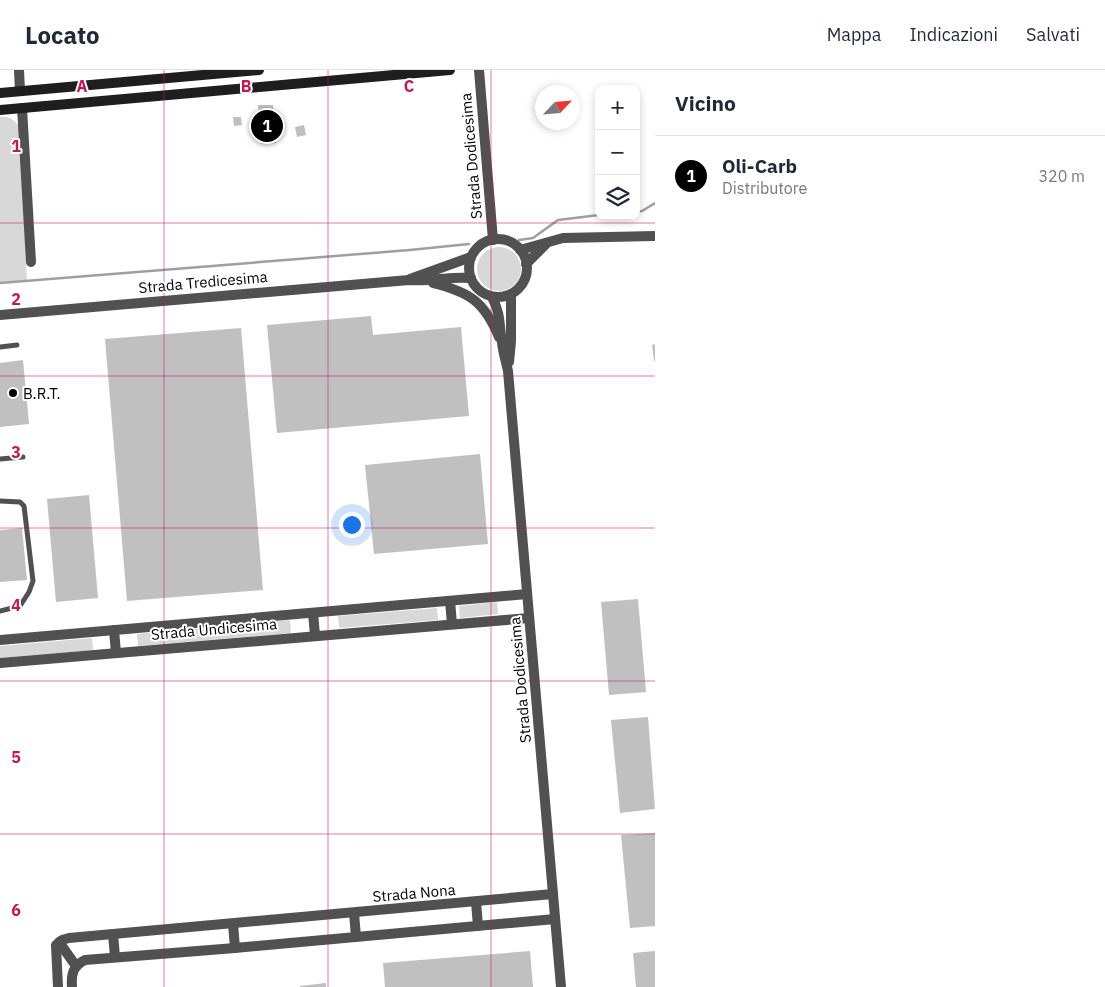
<!DOCTYPE html>
<html lang="it">
<head>
<meta charset="utf-8">
<style>
  :root { --surface:#fff; --page:#f2f2f3; --text:#1f2937; --muted:#747a83; --line:#e0e1e3; --accent:#000 }
  body { margin:0; font-family:"IBM Plex Sans",sans-serif; background:var(--page); color:var(--text) }
  .controls { position:absolute; right:15px; top:15px; display:grid; overflow:hidden; border-radius:10px; box-shadow:0 2px 8px #0003 }
  .controls button { width:45px; height:45px; display:grid; place-items:center; padding:0; border:0; border-bottom:1px solid var(--line); background:var(--surface); color:var(--text); font:25px sans-serif }
  .compass { position:absolute; left:535px; top:15px; width:45px; height:45px; border-radius:50%; background:var(--surface); box-shadow:0 2px 8px #0003; rotate:64deg }
  .you { position:absolute; left:351px; top:454px; width:18px; height:18px; margin:-12px; border:4px solid #fff; border-radius:50%; background:#1a73e8; box-shadow:0 0 0 8px #1a73e833 }
  .badge { display:grid; place-items:center; width:32px; height:32px; border-radius:50%; background:var(--accent); color:#fff; font-size:16px; font-weight:700 }
  .pin { position:absolute; translate:-50% -50%; border:2px solid #fff; box-shadow:0 1px 5px #0006 }
  .list { margin:0; padding:0; list-style:none }
  h2 { display:flex; justify-content:space-between; align-items:center; height:65px; margin:0; padding:0 20px; font-size:21px }
  h2 small { font-size:16px; font-weight:400; color:var(--muted) }
  .list li { display:grid; grid-template-columns:32px 1fr auto; gap:15px; align-items:center; box-sizing:border-box; height:80px; padding:0 20px; border-top:1px solid var(--line) }
  .list b { display:block; font-size:19px; white-space:nowrap }
  .list p { margin:0; font-size:16px; white-space:nowrap; color:var(--muted) }
  .list em { font-size:16px; font-style:normal; color:var(--muted) }
  .icon { flex:none; width:28px; height:28px; fill:none; stroke:currentColor; stroke-width:2; stroke-linecap:round; stroke-linejoin:round }
  .map { position:relative; flex:none; width:655px; height:917px; overflow:hidden }
  header { display:flex; align-items:center; gap:30px; box-sizing:border-box; height:70px; padding:0 25px; background:var(--surface); border-bottom:1px solid var(--line) }
  header strong { font-size:24px }
  nav { display:flex; gap:28px; margin-inline-start:auto; font-size:18px }
  main { display:flex }
  aside { flex:1; background:var(--surface) }
  .map>svg:first-child { display:block }
  .green { fill:#d8d8d8 }
  .lines { fill:none; stroke-linecap:round; stroke-linejoin:round }
  .stream { stroke:#9f9f9f; stroke-width:2.5 }
  .building { fill:#c0c0c0 }
  .lane { stroke:#515151; stroke-width:5 }
  .street { stroke:#515151; stroke-width:10 }
  .secondary { stroke:#1e1e1e; stroke-width:10 }
  .grid { fill:none; stroke:#c2185b; stroke-width:1; stroke-opacity:0.55 }
  .poi-dot { fill:#000; stroke:#fff; stroke-width:2 }
  .labels { text-anchor:middle; dominant-baseline:central; stroke-width:4; stroke-linejoin:round; paint-order:stroke }
  .street-label { font-size:15px; fill:#000; stroke:#fff }
  .poi-label { font-size:15px; fill:#000; stroke:#fff; text-anchor:start }
  .grid-label { font-size:16px; text-anchor:middle; font-weight:bold; fill:#c2185b; stroke:#fff; stroke-width:4; stroke-linejoin:round; paint-order:stroke }
</style>
</head>
<body>
<header>
<strong>Locato</strong>
<nav><a>Mappa</a><a>Indicazioni</a><a>Salvati</a></nav>
</header>
<main>
<div class="map">
<svg width="655" height="917" viewBox="0 0 655 917">
  <rect width="100%" height="100%" fill="#fff"/>
  <g class="green">
    <path d="M 0,47 C 10,46 15,50 20,59 L 27,211 L 0,213 Z"/>
    <circle cx="499" cy="199" r="22"/>
    <polygon points="497,532 498,544 460,548 459,536"/>
    <polygon points="437,538 438,550 339,558 338,546"/>
    <polygon points="290,550 291,563 138,576 137,564"/>
    <polygon points="92,568 93,580 0,588 0,576"/>
  </g>
  <g class="lines">
    <g class="stream">
      <polyline points="636,142 642,141 655,133"/>
      <polyline points="519,170 533,168 558,150 599,145"/>
      <polyline points="0,213 410,180 469,174"/>
    </g>
  </g>
  <g class="building">
    <polygon points="258,35 273,35 276,73 261,74"/>
    <polygon points="233,47 241,47 242,55 234,56"/>
    <polygon points="304,55 306,65 297,67 295,57"/>
    <polygon points="371,246 373,265 461,257 469,346 277,363 267,255"/>
    <polygon points="241,258 263,520 127,531 105,269"/>
    <polygon points="655,274 655,291 654,291 652,275"/>
    <polygon points="23,290 29,354 0,357 0,293"/>
    <polygon points="480,384 488,474 374,484 365,395"/>
    <polygon points="89,425 98,528 56,532 47,429"/>
    <polygon points="22,458 27,510 0,512 0,460"/>
    <polygon points="638,529 646,622 609,625 601,532"/>
    <polygon points="648,647 655,739 620,743 611,650"/>
    <polygon points="655,763 655,856 630,858 621,765"/>
    <polygon points="530,881 533,917 385,917 383,893"/>
    <polygon points="655,881 655,917 636,917 633,883"/>
    <polygon points="326,913 326,917 300,917 300,916"/>
  </g>
  <g class="lines">
    <g class="lane">
      <polyline points="0,277 17,275"/>
      <polyline points="0,389 23,387"/>
      <polyline points="0,431 20,432 24,436 33,511 29,522 20,536 0,541"/>
    </g>
    <g class="street">
      <polyline points="19,0 20,21"/>
      <polyline points="479,0 493,170"/>
      <polyline points="22,38 31,192"/>
      <circle cx="498" cy="198" r="29"/>
      <polyline points="520,180 563,168 655,166"/>
      <polyline points="526,194 546,174"/>
      <polyline points="410,209 471,187"/>
      <path d="M 433,213 C 469,222 484,231 499,267"/>
      <path d="M 492,227 C 501,244 499,255 502,273 C 503,282 506,292 508,301 L 561,917"/>
      <path d="M 0,245 L 409,210 C 430,212 450,206 471,208"/>
      <polyline points="509,292 511,271 511,224"/>
      <polyline points="450,531 452,554"/>
      <polyline points="313,543 315,565"/>
      <polyline points="114,560 116,583"/>
      <polyline points="0,570 527,524"/>
      <polyline points="0,593 529,548"/>
      <polyline points="476,832 478,856"/>
      <polyline points="354,843 356,867"/>
      <polyline points="233,854 235,878"/>
      <polyline points="113,864 115,887"/>
      <polyline points="59,872 76,896"/>
      <polyline points="58,917 56,875 62,870 69,868 553,824"/>
      <path d="M 72,917 C 71,904 73,896 85,890 L 235,878 L 555,849"/>
    </g>
    <g class="secondary">
      <polyline points="0,23 259,0"/>
      <polyline points="0,40 450,0"/>
    </g>
  </g>
  <path class="grid" d="M 164,0 L 164,917M 328,0 L 328,917M 491,0 L 491,917M 0,153 L 655,153M 0,306 L 655,306M 0,458 L 655,458M 0,611 L 655,611M 0,764 L 655,764"/>
  <circle class="poi-dot" cx="13" cy="323" r="5"/>
  <g class="labels">
    <g class="street-label">
      <text transform="translate(471 86) rotate(-95)">Strada Dodicesima</text>
      <text transform="translate(203 212) rotate(-5)">Strada Tredicesima</text>
      <text transform="translate(214 559) rotate(-5)">Strada Undicesima</text>
      <text transform="translate(520 610) rotate(-95)">Strada Dodicesima</text>
      <text transform="translate(414 823) rotate(-5)">Strada Nona</text>
    </g>
    <g class="poi-label">
      <text x="23" y="323">B.R.T.</text>
    </g>
  </g>
  <g class="grid-label">
    <text x="82" y="22">A</text>
    <text x="246" y="22">B</text>
    <text x="409" y="22">C</text>
    <text x="16" y="82">1</text>
    <text x="16" y="235">2</text>
    <text x="16" y="388">3</text>
    <text x="16" y="541">4</text>
    <text x="16" y="693">5</text>
    <text x="16" y="846">6</text>
  </g>
</svg>
<div class="controls">
<button>+</button>
<button>−</button>
<button><svg class="icon" aria-label="layers" viewBox="0 0 24 24"><path d="M12 4l9 5-9 5-9-5zM3 14l9 5 9-5"/></svg></button>
</div>
<svg class="compass" viewBox="-18 -18 36 36"><path d="M0-13l5 13h-10z" fill="#e53935"/><path d="M0 13l5-13h-10z" fill="#747a83"/></svg>
<div class="you"></div>
<div class="pin badge" style="left:267px;top:56px">1</div>
</div>
<aside>
<h2>Vicino<small></small></h2>
<ul class="list">
<li><span class="badge">1</span><div><b>Oli-Carb</b><p>Distributore</p></div><em>320 m</em></li>
</ul>
</aside>
</main>
</body>
</html>
